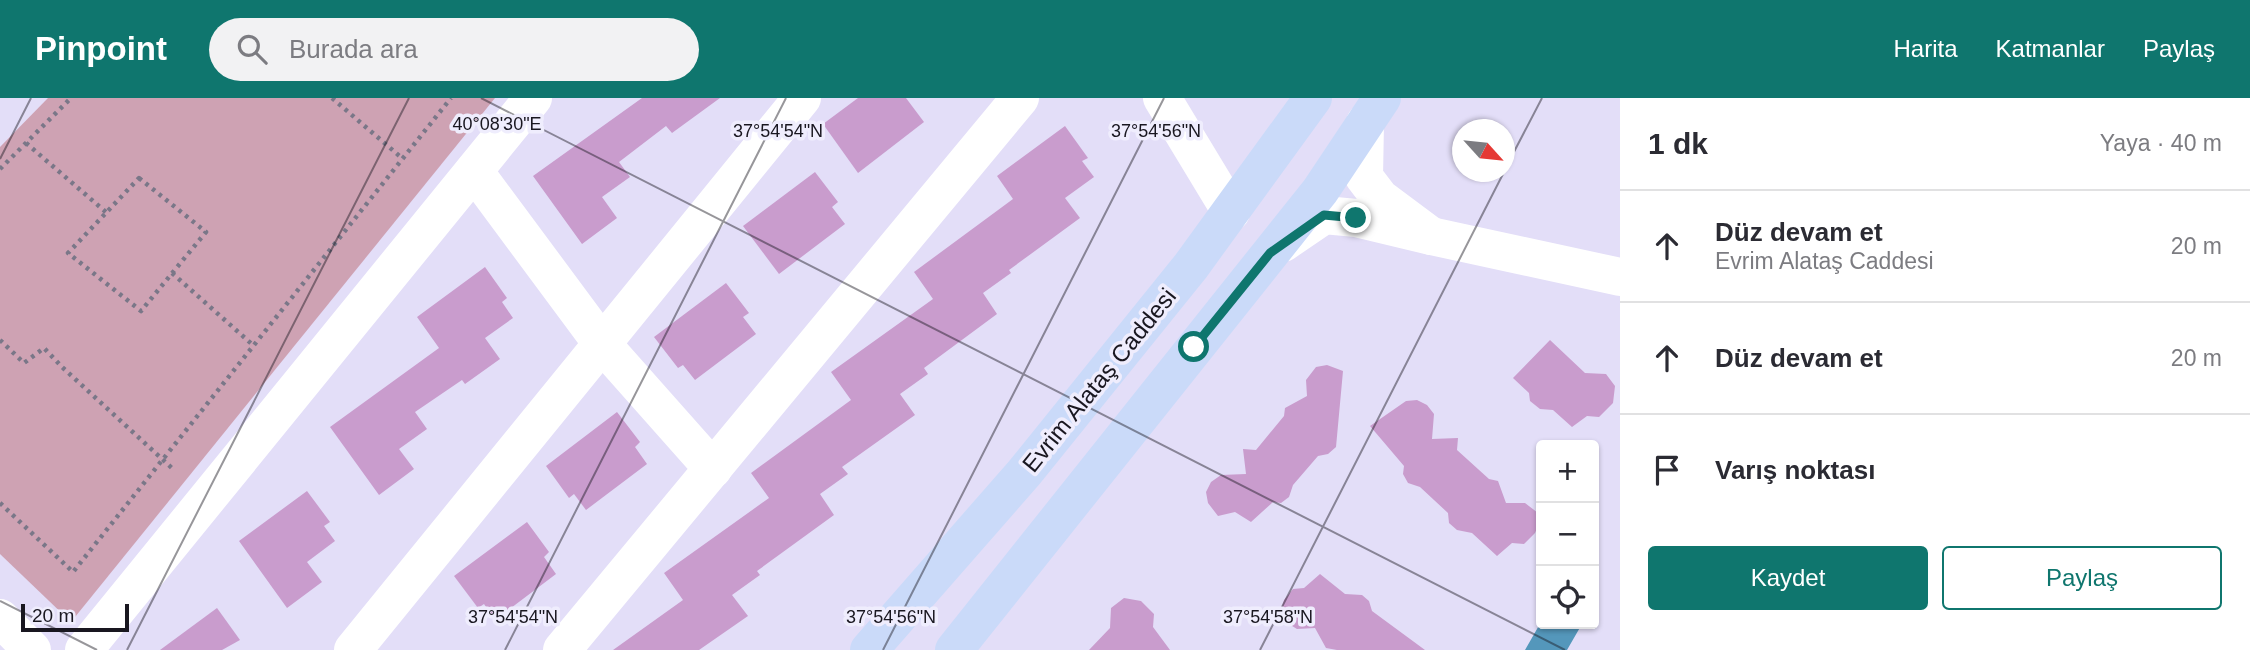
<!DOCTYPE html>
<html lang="tr">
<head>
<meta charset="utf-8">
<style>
  :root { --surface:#fff; --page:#f2f2f3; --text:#2b2b33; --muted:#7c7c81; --line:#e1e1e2; --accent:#0f766e }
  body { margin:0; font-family:Helvetica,sans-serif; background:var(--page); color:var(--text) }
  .controls { position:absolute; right:21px; bottom:21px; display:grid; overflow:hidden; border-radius:7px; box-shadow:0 2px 5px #0004 }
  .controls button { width:63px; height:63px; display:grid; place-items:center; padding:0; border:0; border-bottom:2px solid var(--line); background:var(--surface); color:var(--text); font:35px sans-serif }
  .compass { position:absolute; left:1452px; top:21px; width:63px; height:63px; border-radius:50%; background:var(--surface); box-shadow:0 2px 5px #0004; rotate:117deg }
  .scale { position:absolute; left:21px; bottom:18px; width:108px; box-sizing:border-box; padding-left:7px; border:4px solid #191720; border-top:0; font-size:19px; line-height:24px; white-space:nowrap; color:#191720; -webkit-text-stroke:5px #efedfd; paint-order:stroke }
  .stop { position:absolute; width:21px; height:21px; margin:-16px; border:5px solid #0f766e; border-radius:50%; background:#fff }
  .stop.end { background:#0f766e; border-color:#fff; box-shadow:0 2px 7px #0008 }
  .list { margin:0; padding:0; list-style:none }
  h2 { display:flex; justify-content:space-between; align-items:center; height:91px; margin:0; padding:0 28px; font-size:30px }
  h2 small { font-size:23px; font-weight:400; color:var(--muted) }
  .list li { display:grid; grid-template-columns:46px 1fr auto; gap:21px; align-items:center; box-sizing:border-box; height:112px; padding:0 28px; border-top:2px solid var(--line) }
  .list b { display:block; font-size:26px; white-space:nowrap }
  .list p { margin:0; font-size:23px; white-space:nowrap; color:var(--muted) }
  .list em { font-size:23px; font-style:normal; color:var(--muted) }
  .actions { display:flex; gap:14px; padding:21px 28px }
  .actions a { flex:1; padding:16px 0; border:2px solid var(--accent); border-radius:7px; text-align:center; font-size:24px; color:var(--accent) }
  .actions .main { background:var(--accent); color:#fff }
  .icon { flex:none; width:38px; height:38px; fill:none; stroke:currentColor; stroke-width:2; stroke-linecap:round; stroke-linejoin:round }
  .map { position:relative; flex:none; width:1620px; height:552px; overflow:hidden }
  header { display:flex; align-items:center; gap:42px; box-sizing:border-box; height:98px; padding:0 35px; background:var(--accent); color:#fff }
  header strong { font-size:33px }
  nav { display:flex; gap:38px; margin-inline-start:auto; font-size:24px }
  .search { width:490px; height:63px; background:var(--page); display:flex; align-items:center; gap:18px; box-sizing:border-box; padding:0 24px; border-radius:38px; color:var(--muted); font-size:26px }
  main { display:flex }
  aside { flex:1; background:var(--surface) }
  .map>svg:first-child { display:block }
  .green { fill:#cea2b3 }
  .water { fill:#5497bb }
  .building { fill:#c99ccd }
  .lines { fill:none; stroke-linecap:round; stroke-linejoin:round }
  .path { stroke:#7a7788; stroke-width:4.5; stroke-dasharray:3.5 5; stroke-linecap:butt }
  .minor { stroke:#fff; stroke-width:38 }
  .major { stroke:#cadaf9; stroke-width:38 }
  .route { stroke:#0f766e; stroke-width:9 }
  .ticks { fill:none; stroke:#191720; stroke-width:2; stroke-opacity:0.45 }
  .labels { text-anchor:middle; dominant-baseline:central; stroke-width:7; stroke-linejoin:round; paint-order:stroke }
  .street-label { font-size:24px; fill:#191720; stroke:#efedfd }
  .ticks-label { font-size:18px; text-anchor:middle; fill:#191720; stroke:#efedfd; stroke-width:7; stroke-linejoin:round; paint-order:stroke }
</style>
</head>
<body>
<header>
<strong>Pinpoint</strong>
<div class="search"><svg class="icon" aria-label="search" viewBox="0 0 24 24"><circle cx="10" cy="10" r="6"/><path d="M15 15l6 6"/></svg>Burada ara</div>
<nav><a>Harita</a><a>Katmanlar</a><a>Paylaş</a></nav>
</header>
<main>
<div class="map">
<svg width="1620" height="552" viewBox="0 0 1620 552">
  <rect width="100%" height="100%" fill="#e3def8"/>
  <polygon class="green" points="48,0 495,0 71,524 0,456 0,49"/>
  <polygon class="water" points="1541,524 1541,526 1582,526 1567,552 1525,552"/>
  <g class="building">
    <polygon points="642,0 720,0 672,35 666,28 619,64 630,79 602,99 617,120 582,146 533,78"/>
    <polygon points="858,0 906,0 924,24 858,75 823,26"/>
    <polygon points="1065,28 1088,60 1082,63 1094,79 1065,100 1080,120 1009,172 1011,175 983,195 997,216 924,270 928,276 900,296 915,317 842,369 848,376 820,396 834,417 757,473 760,477 732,497 748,518 699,552 613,552 683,502 664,475 769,400 751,375 851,302 831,274 933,201 914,174 1013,101 997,78"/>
    <polygon points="815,74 838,104 832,109 845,126 779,176 743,128"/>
    <polygon points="485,169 507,200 502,204 513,220 485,240 500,261 465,286 462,282 415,314 427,331 399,351 414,371 379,397 330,329 439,250 417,219"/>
    <polygon points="726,185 749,215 743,219 756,236 695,282 683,267 678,270 654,239"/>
    <polygon points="1550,242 1585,275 1606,276 1615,288 1613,305 1599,319 1587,318 1572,329 1553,312 1540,311 1530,303 1529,295 1513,280"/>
    <polygon points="1327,267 1343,273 1336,349 1328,356 1318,358 1293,387 1289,399 1281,405 1273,404 1251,424 1235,414 1218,418 1208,405 1206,394 1211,384 1221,377 1246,376 1243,351 1256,352 1284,318 1285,310 1307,298 1306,282 1316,269"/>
    <polygon points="1417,302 1427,307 1434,316 1432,341 1458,340 1457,352 1489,381 1498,383 1506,405 1525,405 1538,415 1539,426 1535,435 1524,446 1512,445 1497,458 1472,435 1457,432 1449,425 1448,415 1420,389 1408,385 1403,376 1404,368 1370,328 1406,303"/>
    <polygon points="617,314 640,344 635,349 647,366 586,412 574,396 569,400 546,368"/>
    <polygon points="307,393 330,424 324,428 335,443 307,464 322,484 287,510 239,443"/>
    <polygon points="527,424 549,454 544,459 556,476 495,522 484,506 478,510 454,478"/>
    <polygon points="1320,476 1345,496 1362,497 1369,503 1372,513 1425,552 1337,552 1326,550 1315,530 1297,531 1284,523 1281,512 1284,502 1293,491 1304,490"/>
    <polygon points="1124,500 1141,503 1154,516 1153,529 1170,552 1089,552 1110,530 1111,510"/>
    <polygon points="217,510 240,542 222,552 160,552"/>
  </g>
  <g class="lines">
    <g class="path">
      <polyline points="332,0 403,61"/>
      <polyline points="26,45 107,115"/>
      <polyline points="0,71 71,0"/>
      <polygon points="139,80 206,134 141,213 68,155"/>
      <polyline points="172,175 254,248"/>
      <polyline points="0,242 24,265 44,250 62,269 173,371"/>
      <polyline points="0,405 73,474 451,0"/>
    </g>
    <g class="minor">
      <polyline points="1162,0 1231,114"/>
      <polyline points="474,73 603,247 713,371"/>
      <polyline points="1431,138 1620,179"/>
      <polyline points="1283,145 1324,117 1356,120 1431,138 1380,100 1364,79 1365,25"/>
      <polyline points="0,520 32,552"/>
      <polyline points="84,552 533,0"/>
      <polyline points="353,552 802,0"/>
      <polyline points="562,552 1020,0"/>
    </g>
    <g class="major">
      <polyline points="869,552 1024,375 1191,168 1313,0"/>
      <polyline points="954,552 1320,93 1382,0"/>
    </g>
  </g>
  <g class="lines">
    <polyline class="route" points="1194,249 1270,155 1324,117 1356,120"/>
  </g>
  <path class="ticks" d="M 481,0 L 1565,552M 0,61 L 31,0M 1504,73 L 1542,0M 0,503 L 97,552M 127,552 L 409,0M 505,552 L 786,0M 883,552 L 1164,0M 1260,552 L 1504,74"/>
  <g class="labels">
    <g class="street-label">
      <text transform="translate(1099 282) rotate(-51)">Evrim Alataş Caddesi</text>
    </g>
  </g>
  <g class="ticks-label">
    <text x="497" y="32">40°08'30"E</text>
    <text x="778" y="39">37°54'54"N</text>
    <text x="1156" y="39">37°54'56"N</text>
    <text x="513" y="525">37°54'54"N</text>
    <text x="891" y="525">37°54'56"N</text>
    <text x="1268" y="525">37°54'58"N</text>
  </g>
</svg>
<div class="controls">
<button>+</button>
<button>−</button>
<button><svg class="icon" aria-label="locate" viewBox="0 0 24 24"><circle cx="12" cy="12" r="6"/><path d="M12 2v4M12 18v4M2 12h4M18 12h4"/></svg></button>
</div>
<svg class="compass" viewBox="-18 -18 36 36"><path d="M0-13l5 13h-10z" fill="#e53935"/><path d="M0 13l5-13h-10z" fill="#7c7c81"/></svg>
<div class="scale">20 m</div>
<div class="stop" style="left:1194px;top:249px"></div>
<div class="stop end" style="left:1356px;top:120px"></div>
</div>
<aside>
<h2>1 dk<small>Yaya · 40 m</small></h2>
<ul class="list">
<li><svg class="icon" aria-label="ahead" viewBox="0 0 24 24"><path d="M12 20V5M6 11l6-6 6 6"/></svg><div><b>Düz devam et</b><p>Evrim Alataş Caddesi</p></div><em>20 m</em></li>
<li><svg class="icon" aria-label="ahead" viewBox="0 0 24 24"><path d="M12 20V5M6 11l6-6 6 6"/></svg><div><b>Düz devam et</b></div><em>20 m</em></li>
<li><svg class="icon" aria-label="arrive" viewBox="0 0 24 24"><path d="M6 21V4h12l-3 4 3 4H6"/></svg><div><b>Varış noktası</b></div></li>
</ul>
<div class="actions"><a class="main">Kaydet</a><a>Paylaş</a></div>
</aside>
</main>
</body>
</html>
